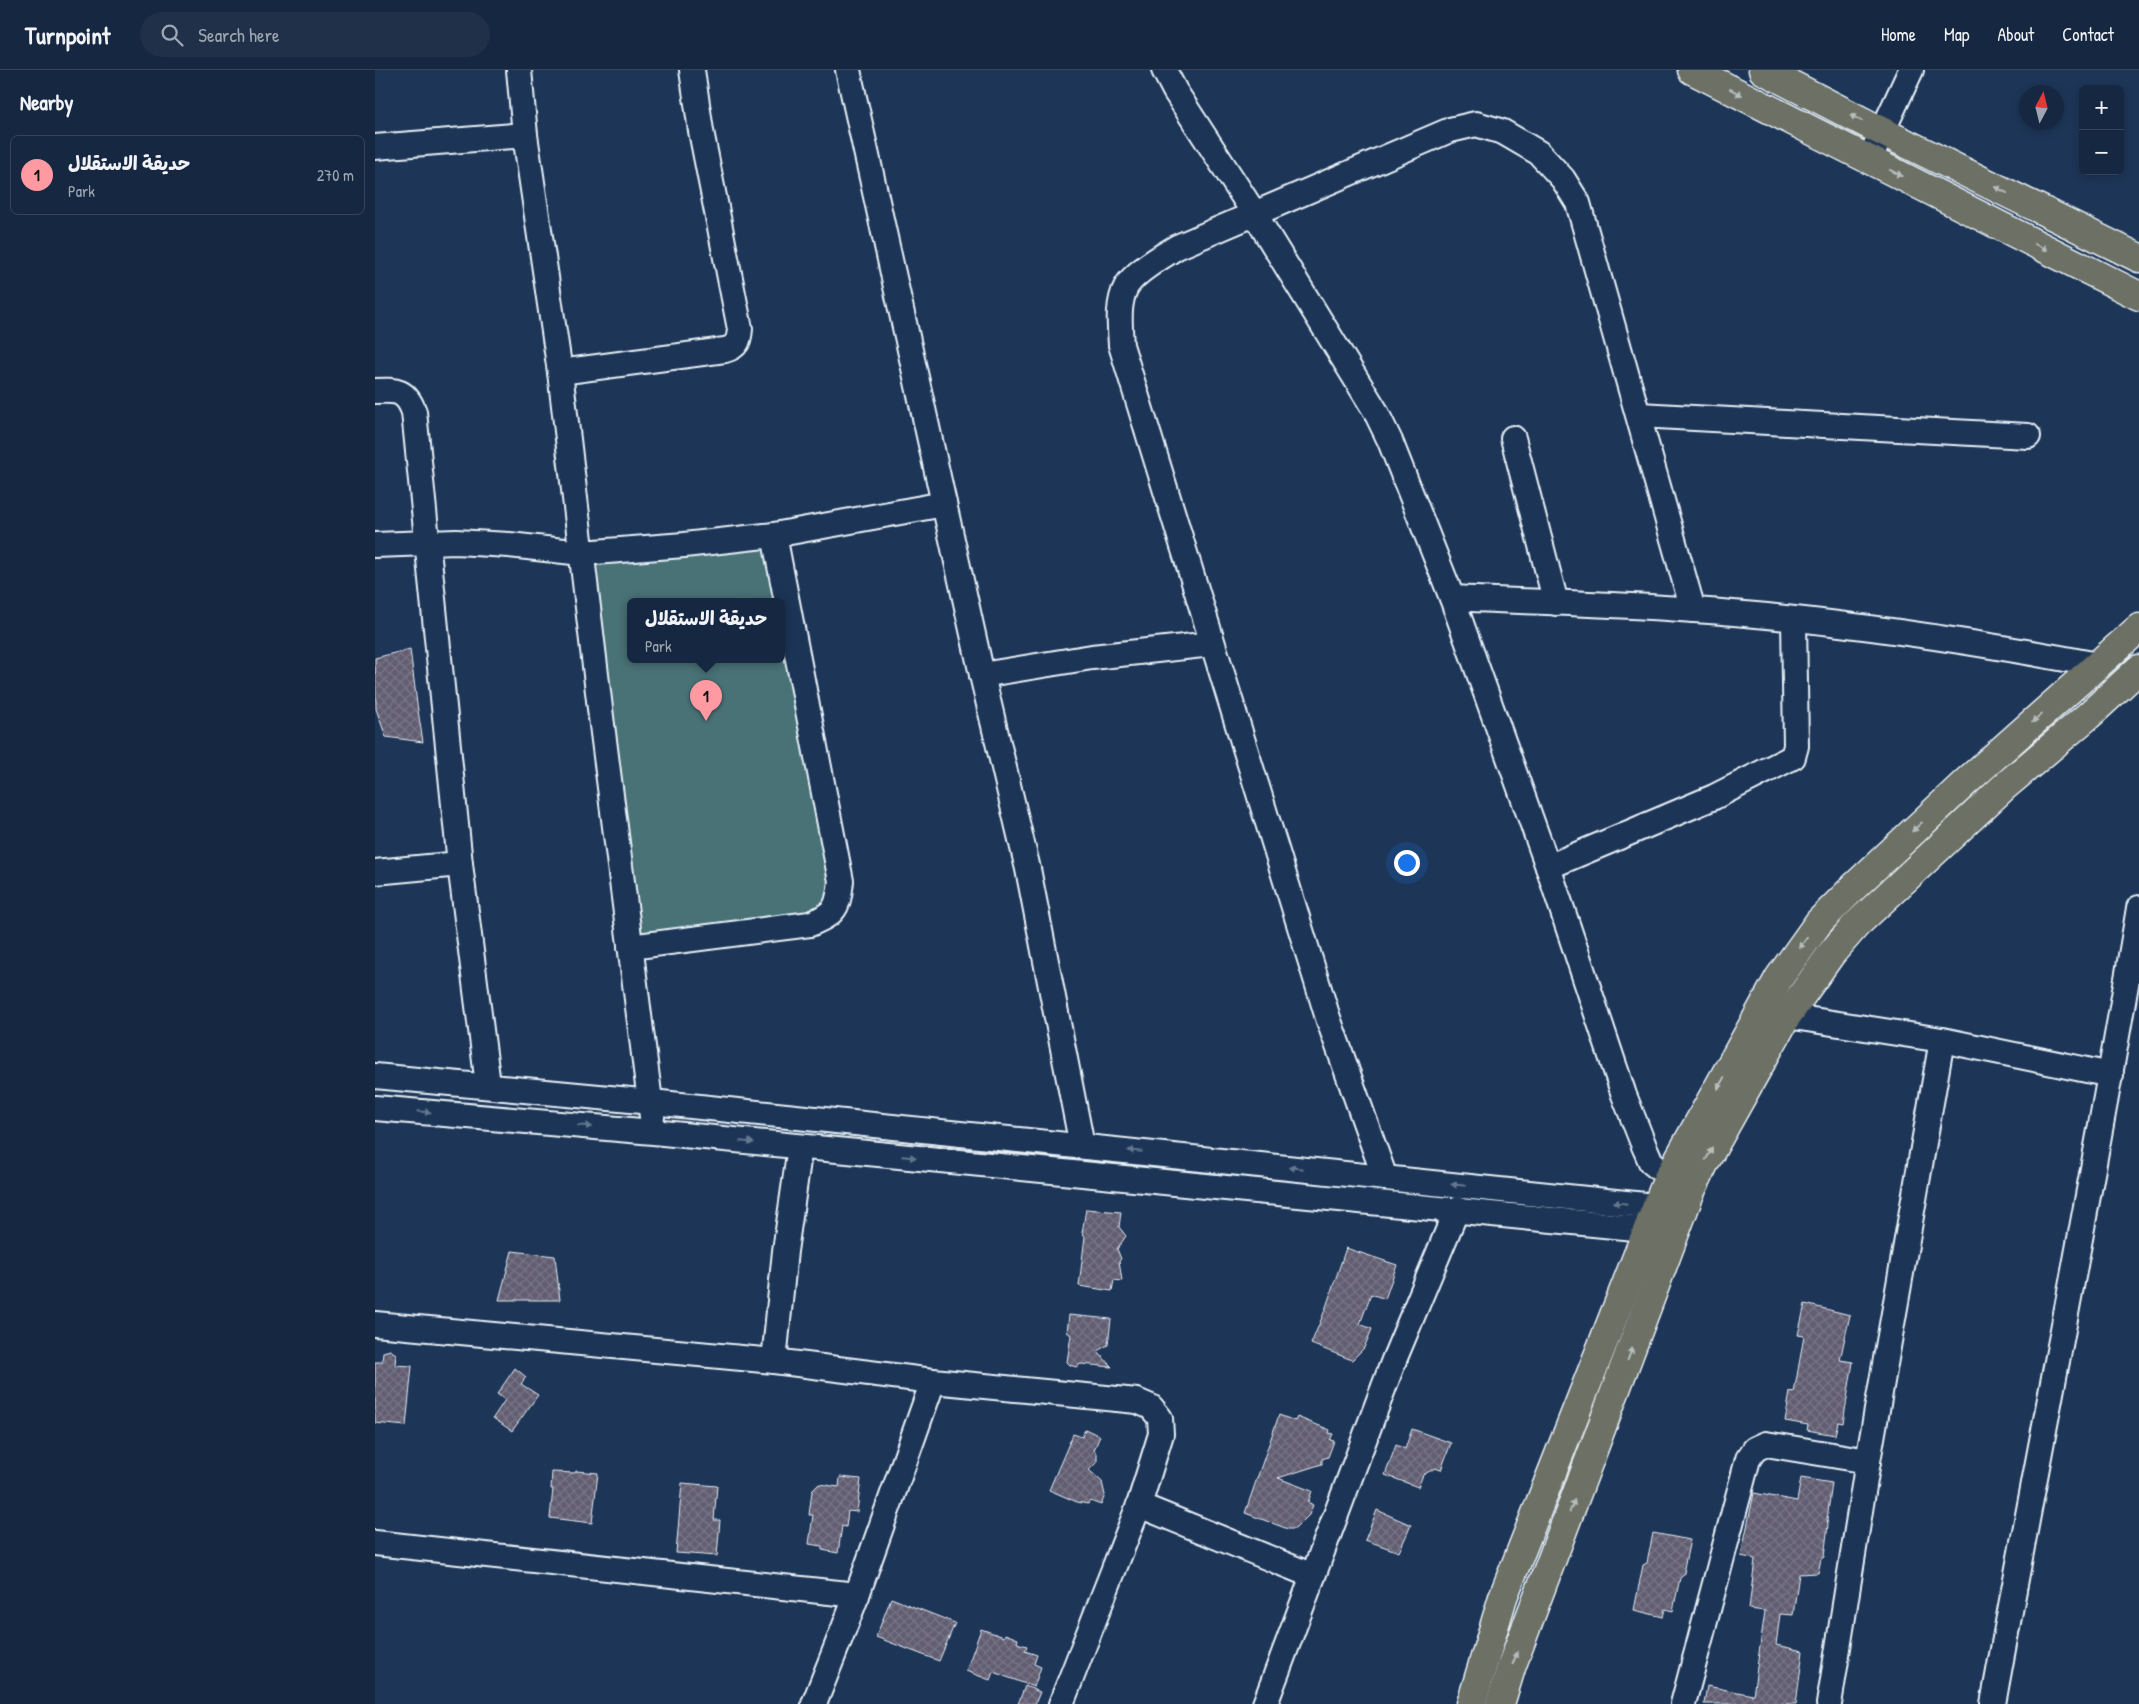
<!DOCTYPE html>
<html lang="en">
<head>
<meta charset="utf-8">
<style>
  :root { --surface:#162841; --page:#1f3048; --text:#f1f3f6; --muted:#9ea6b1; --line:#35445a; --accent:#ff9aa2 }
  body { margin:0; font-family:"Patrick Hand","Playpen Sans Arabic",sans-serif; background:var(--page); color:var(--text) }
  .controls { position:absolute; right:15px; top:15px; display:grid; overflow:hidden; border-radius:8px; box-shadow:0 2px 8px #0003 }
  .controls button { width:45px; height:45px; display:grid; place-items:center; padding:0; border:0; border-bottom:1px solid var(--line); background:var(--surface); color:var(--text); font:25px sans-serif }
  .compass { position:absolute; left:1644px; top:15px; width:45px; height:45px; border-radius:50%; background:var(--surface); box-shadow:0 2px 8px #0003; rotate:7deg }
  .you { position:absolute; left:1031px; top:792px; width:18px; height:18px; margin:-12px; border:4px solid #fff; border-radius:50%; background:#1a73e8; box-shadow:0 0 0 8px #1a73e833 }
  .badge { display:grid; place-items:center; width:32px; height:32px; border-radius:50%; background:var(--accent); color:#111; font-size:16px; font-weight:700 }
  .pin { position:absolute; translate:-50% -41px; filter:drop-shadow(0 1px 2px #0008) }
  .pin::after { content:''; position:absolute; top:26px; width:18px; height:15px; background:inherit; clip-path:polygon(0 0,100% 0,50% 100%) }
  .popup { position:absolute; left:252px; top:528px; width:158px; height:65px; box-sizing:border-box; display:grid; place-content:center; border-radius:8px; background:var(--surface); filter:drop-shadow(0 1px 4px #0005); font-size:16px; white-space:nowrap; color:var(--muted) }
  .popup b { font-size:19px; color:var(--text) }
  .popup::after { content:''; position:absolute; left:50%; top:100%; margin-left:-10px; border:10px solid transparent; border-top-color:var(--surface) }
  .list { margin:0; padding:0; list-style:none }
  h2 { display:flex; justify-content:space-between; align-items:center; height:65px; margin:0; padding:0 20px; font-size:21px }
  h2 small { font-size:16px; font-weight:400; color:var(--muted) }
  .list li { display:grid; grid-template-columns:32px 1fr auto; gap:15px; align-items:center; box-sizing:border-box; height:80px; margin:0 10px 10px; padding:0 10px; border:1px solid var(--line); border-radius:8px }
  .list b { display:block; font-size:19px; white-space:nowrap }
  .list p { margin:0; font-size:16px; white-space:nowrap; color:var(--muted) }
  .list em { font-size:16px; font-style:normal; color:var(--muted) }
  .icon { flex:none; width:28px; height:28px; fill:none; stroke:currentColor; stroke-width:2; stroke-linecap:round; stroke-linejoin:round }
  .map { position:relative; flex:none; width:1764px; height:1634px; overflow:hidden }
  header { display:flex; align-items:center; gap:30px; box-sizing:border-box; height:70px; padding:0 25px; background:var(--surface); border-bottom:1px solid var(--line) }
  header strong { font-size:24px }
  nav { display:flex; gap:28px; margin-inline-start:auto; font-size:18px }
  .search { width:350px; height:45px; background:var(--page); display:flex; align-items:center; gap:12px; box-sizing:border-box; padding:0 18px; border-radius:28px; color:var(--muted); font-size:19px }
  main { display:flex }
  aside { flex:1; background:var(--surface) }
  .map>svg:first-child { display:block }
  .green { fill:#487276; stroke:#98b2b7; fill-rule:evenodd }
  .building { fill:url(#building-cross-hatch); stroke:#e8f1f8 }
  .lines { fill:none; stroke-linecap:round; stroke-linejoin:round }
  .minor-casing { stroke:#e8f1f8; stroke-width:28 }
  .major-casing { stroke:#e8f1f8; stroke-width:31 }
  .minor { stroke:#1d3557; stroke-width:24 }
  .major { stroke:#6c7065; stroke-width:28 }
  .oneway { fill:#b6bdbd }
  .oneway2 { fill:#64778f }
</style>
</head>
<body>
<header>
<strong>Turnpoint</strong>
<div class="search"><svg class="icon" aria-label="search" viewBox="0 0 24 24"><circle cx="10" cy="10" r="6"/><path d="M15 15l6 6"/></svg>Search here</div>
<nav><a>Home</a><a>Map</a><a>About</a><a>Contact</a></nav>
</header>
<main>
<aside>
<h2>Nearby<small></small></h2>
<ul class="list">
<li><span class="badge">1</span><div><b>حديقة الاستقلال</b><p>Park</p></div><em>270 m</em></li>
</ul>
</aside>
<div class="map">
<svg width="1764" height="1634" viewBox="0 0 1764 1634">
  <defs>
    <pattern id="building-cross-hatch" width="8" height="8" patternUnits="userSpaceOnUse" patternTransform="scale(1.25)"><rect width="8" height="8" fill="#625d71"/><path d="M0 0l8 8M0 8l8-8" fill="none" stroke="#787586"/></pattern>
  </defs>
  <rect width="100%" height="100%" fill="#1d3557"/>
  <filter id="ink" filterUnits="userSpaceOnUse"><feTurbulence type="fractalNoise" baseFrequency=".02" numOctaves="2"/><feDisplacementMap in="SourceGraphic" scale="10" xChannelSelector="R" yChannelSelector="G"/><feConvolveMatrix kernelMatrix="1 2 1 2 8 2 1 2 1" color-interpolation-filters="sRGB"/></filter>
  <g filter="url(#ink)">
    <path class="green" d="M 399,465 L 466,811 L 453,846 L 255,877 L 208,490 ZM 256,532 L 406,532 L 406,590 L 256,590 Z"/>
    <g class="building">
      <polygon points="35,579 42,634 48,672 11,667 1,639 0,588"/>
      <polygon points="711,1139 746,1142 744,1157 751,1166 742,1179 746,1189 744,1191 747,1211 739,1210 737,1221 704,1216 710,1166 707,1163"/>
      <polygon points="971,1178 1022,1195 1010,1229 996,1224 985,1254 997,1259 989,1278 977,1290 936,1274 950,1240"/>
      <polygon points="137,1181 180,1186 185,1230 124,1230"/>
      <polygon points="1430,1234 1475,1245 1465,1290 1478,1292 1468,1353 1463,1352 1460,1365 1432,1360 1433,1355 1410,1351 1415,1322 1419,1323 1429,1266 1423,1265"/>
      <polygon points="694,1245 736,1249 733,1275 722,1281 737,1297 706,1294 701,1297 695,1295 692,1292 696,1265 692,1262"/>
      <polygon points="15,1280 21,1284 20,1295 37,1296 31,1356 0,1353 0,1292 7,1292 8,1282"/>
      <polygon points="140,1298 151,1307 146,1314 163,1325 137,1361 118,1348 130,1330 122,1324"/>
      <polygon points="904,1345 920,1351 922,1347 955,1360 954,1363 958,1364 955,1370 959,1371 953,1387 947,1389 947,1394 903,1408 937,1421 933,1432 938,1435 934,1445 920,1459 913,1459 870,1443"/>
      <polygon points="710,1359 725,1366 719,1380 722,1383 722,1392 714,1400 727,1412 730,1425 726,1435 715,1431 713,1434 702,1432 674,1420 698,1364 707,1367"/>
      <polygon points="1037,1359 1076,1373 1066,1400 1060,1398 1048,1405 1043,1417 1010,1405 1021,1375 1030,1379"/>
      <polygon points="201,1401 223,1403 217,1453 175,1448 178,1419 176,1419 177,1402 200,1403"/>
      <polygon points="465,1407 486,1409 482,1442 473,1441 471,1457 467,1456 463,1483 447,1480 447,1476 434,1474 438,1445 434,1445 437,1421 444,1414 464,1417"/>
      <polygon points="1426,1408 1457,1413 1452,1449 1453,1455 1449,1487 1446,1489 1443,1503 1424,1504 1418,1545 1405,1544 1401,1575 1428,1581 1421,1634 1329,1634 1332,1616 1378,1625 1390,1541 1374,1539 1380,1489 1366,1486 1379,1423 1422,1431"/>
      <polygon points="307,1413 342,1416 339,1450 345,1450 342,1486 301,1483"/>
      <polygon points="1002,1440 1036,1455 1024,1482 990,1470"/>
      <polygon points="1278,1463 1315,1470 1309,1498 1310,1504 1305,1508 1298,1541 1290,1539 1288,1547 1259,1540 1268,1495 1272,1493"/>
      <polygon points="516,1528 580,1553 564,1591 501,1567"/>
      <polygon points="606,1559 629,1567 630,1564 643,1569 642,1573 652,1576 650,1581 662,1585 659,1594 666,1597 659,1617 618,1602 615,1610 591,1601"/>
      <polygon points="650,1616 665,1622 660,1634 643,1634"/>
    </g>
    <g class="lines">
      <defs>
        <g id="minor">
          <polyline points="144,0 150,65 185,302 226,647 277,1047"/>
          <polyline points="473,0 607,605 653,799 707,1076"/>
          <polyline points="789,0 800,21 879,143 1000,340 1015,371 1077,528 1173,797 1249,1025 1269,1076 1276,1092 1308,1118"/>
          <polyline points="0,77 150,65"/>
          <polyline points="1494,90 1536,0"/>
          <path d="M 185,302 L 350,280 C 362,277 364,271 365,259 L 326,61 L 317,0"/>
          <path d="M 0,321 C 22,320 31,320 39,342 L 85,794 L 113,1015"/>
          <polyline points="1264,345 1653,366"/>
          <polyline points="1138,368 1181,533"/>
          <polyline points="0,475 81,472 134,475 207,483 309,475 399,465 569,434"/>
          <path d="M 1077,528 C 1157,532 1238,534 1319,540 C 1454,549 1590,570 1723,595"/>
          <polyline points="607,605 717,587 837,574"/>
          <polyline points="1173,797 1339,727 1418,687 1421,676 1419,550"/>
          <polyline points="0,802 85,794"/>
          <path d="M 255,877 L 435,854 C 461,843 463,838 466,811 L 399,465"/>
          <polyline points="1412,946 1567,970 1736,1005"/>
          <polyline points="0,1006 277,1032 1299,1138"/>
          <polyline points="0,1038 278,1062 1290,1161"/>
          <path d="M 1010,1108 L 953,948 L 746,275 C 745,257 742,234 751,217 C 759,202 788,186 802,177 L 1075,60 L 1101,54 L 1128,62 L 1164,83 L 1188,109 L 1203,133 L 1318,540"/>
          <polyline points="0,1254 399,1291 558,1311 762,1331 776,1337 785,1348 786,1364 764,1435 686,1634"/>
          <polyline points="399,1291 410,1181 425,1077"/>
          <polyline points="764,1435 938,1506"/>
          <polyline points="0,1473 482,1525"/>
          <polyline points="439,1634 482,1525 558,1311"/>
          <polyline points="890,1634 1019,1290 1082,1139"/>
          <polyline points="1308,1634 1373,1389 1380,1379 1391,1374 1493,1391"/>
          <polyline points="1454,1634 1493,1391 1567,970"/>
          <path d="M 1618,1634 C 1666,1368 1720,1104 1764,838"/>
        </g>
        <g id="major">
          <polyline points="1317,0 1764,226"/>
          <polyline points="1388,0 1508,62 1764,188"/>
          <polyline points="1096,1634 1128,1527 1293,1108 1404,908 1444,852 1481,815 1592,711 1764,558"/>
          <polyline points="1125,1634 1137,1595 1315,1123 1330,1092 1412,946 1456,884 1481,855 1630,716 1714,645 1764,599"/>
        </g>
      </defs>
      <use href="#minor" class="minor-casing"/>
      <use href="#major" class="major-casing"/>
      <use href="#minor" class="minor"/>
      <use href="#major" class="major"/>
    </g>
    <defs><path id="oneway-solid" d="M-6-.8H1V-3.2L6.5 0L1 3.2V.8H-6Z" transform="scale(1.25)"/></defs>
    <g class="oneway">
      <use href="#oneway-solid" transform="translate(1361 22) rotate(27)"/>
      <use href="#oneway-solid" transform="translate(1481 48) rotate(-153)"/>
      <use href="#oneway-solid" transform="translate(1521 103) rotate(27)"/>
      <use href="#oneway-solid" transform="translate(1626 120) rotate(-154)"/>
      <use href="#oneway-solid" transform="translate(1666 177) rotate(27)"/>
      <use href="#oneway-solid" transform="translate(1662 648) rotate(138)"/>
      <use href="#oneway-solid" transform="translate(1542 757) rotate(137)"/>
      <use href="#oneway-solid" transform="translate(1428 873) rotate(127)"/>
      <use href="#oneway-solid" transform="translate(1346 1013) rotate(119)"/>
      <use href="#oneway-solid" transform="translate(1334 1084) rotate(-61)"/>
      <use href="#oneway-solid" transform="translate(1255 1284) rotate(-69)"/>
      <use href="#oneway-solid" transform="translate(1197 1436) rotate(-69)"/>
      <use href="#oneway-solid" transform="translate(1140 1588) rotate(-69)"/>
    </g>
    <g class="oneway2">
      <use href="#oneway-solid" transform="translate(49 1042) rotate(5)"/>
      <use href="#oneway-solid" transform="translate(210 1056) rotate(5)"/>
      <use href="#oneway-solid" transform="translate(372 1072) rotate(5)"/>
      <use href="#oneway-solid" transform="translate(760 1081) rotate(-174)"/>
      <use href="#oneway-solid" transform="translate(534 1087) rotate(5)"/>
      <use href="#oneway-solid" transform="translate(921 1098) rotate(-174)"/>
      <use href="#oneway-solid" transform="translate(1083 1115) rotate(-174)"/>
      <use href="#oneway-solid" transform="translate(1245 1133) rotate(-174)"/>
    </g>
  </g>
</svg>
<div class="controls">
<button>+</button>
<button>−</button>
</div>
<svg class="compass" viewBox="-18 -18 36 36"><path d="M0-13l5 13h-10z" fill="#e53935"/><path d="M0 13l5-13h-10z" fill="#9ea6b1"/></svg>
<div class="you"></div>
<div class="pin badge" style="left:331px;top:651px">1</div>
<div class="popup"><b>حديقة الاستقلال</b>Park</div>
</div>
</main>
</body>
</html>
